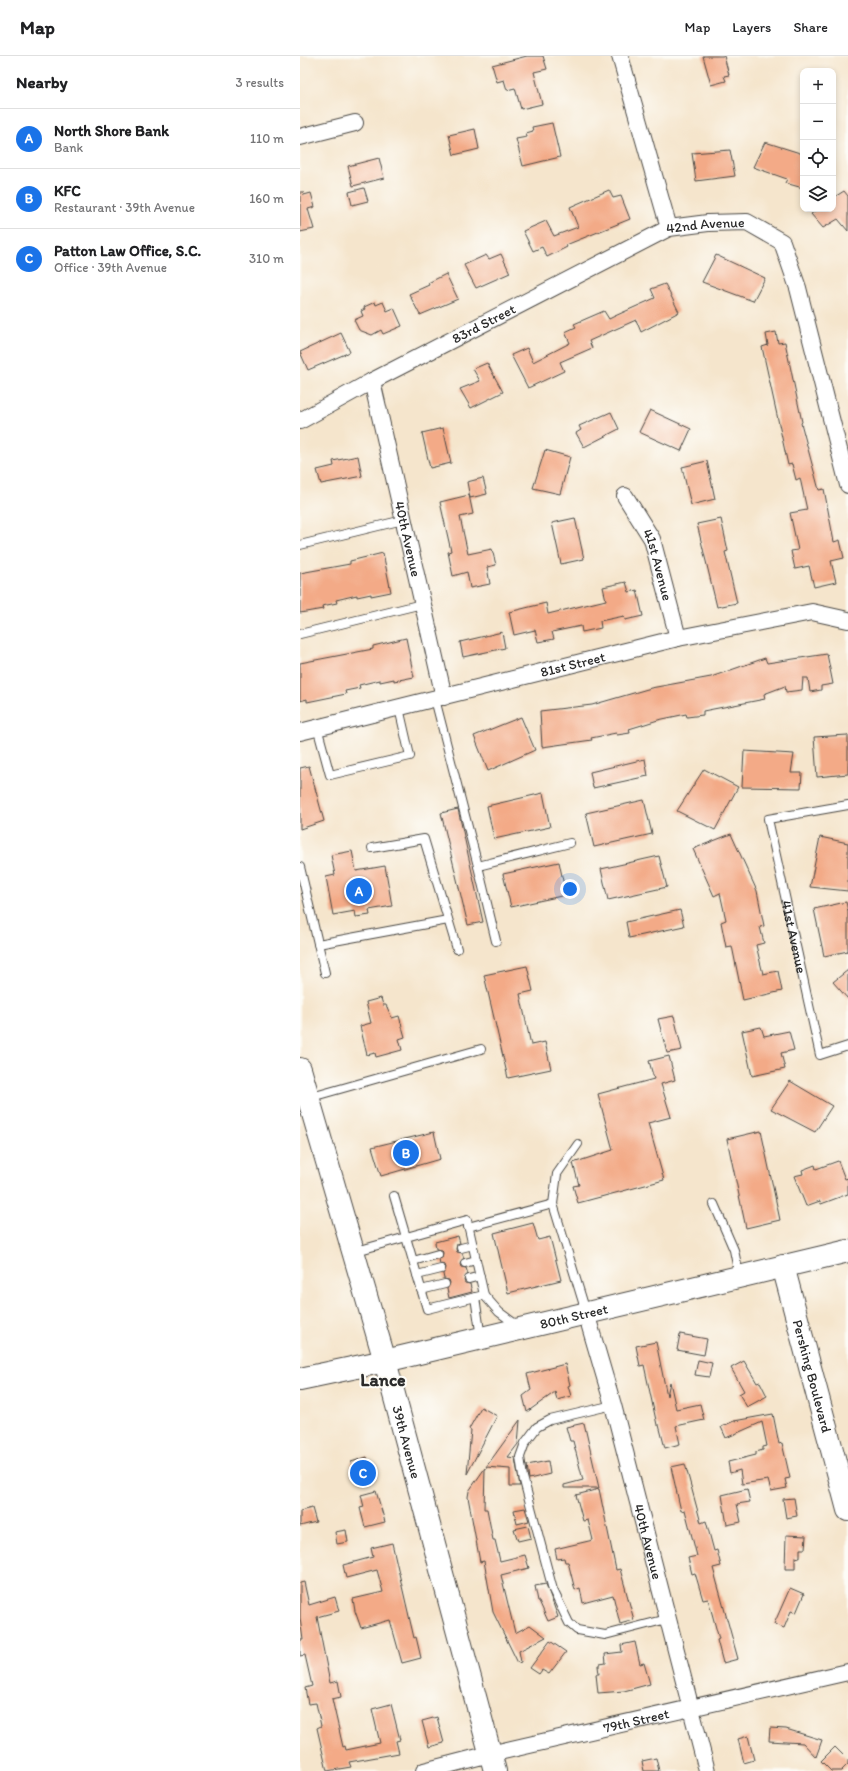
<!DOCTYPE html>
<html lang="en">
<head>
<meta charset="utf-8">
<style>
  :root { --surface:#fff; --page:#f6f6f6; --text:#202124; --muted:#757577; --line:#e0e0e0; --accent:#1a73e8 }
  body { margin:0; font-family:Itim,sans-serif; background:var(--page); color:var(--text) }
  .controls { position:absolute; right:12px; top:12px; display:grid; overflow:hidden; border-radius:8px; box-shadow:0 2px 6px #0003 }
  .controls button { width:36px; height:36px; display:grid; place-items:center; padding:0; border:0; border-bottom:1px solid var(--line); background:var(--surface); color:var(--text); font:20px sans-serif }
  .you { position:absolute; left:270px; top:833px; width:14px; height:14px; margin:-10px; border:3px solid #fff; border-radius:50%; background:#1a73e8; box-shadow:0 0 0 6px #1a73e833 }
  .badge { display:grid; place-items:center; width:26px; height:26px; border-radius:50%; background:var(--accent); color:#fff; font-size:13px; font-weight:700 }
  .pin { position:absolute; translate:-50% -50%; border:2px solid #fff; box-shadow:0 1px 4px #0006 }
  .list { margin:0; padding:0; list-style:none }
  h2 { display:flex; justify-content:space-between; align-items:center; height:52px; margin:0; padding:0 16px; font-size:17px }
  h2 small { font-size:13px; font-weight:400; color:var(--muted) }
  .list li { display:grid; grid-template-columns:26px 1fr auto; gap:12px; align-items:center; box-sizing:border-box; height:60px; padding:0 16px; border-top:1px solid var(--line) }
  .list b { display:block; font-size:15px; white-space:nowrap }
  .list p { margin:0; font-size:13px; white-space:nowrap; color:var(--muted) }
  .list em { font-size:13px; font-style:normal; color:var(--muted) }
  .icon { flex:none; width:22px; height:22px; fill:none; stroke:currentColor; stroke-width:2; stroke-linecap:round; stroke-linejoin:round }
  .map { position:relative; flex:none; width:548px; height:1715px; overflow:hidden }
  header { display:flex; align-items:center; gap:24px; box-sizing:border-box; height:56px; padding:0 20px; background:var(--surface); border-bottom:1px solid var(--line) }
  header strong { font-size:19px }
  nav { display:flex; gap:22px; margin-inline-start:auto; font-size:14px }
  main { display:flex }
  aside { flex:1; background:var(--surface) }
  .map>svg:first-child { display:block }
  .building { fill:#f3aa87 }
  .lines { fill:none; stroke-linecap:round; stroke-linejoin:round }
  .lane-casing { stroke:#494743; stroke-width:10 }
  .street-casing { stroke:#494743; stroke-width:18 }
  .secondary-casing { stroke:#494743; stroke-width:24 }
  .lane { stroke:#fff; stroke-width:8 }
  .street { stroke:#fff; stroke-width:16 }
  .secondary { stroke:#fff; stroke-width:22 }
  .labels { text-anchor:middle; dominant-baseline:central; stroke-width:4; stroke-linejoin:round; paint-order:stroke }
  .street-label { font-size:14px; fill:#2b2b2b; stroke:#fdfcf7 }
  .district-label { font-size:18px; font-weight:bold; fill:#2b2b2b; stroke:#fdfcf7 }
</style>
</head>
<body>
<header>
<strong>Map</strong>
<nav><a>Map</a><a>Layers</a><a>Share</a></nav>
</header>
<main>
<aside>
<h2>Nearby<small>3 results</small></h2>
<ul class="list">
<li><span class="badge">A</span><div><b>North Shore Bank</b><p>Bank</p></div><em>110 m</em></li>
<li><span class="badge">B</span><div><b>KFC</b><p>Restaurant · 39th Avenue</p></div><em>160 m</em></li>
<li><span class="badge">C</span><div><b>Patton Law Office, S.C.</b><p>Office · 39th Avenue</p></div><em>310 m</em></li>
</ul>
</aside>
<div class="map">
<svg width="548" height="1715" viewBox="0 0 548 1715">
  <rect width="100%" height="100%" fill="#fdfcf7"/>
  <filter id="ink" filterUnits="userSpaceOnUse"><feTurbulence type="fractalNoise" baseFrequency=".025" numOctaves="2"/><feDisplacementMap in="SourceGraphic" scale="8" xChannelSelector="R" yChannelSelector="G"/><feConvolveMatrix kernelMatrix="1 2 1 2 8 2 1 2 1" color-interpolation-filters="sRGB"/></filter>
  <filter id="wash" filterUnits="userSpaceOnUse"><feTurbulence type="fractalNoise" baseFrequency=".012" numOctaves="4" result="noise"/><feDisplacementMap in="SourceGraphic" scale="16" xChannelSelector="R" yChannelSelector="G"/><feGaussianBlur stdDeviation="0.9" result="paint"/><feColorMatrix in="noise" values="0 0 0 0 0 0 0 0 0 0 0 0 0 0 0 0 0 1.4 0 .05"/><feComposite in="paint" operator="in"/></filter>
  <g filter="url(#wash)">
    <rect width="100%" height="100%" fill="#f5e5cc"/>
    <g id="blocks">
      <g class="building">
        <polygon points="227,0 243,0 247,13 234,16 242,48 221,53 215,32 207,34 204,24 197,26 192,9"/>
        <polygon points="403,0 424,0 429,19 424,20 426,25 411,29"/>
        <polygon points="252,67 260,101 223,110 216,83 227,81 226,77 233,75 232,71"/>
        <polygon points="175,73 179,93 154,99 149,79"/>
        <polygon points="465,86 503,98 503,132 485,127 487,123 453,111"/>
        <polygon points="430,94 435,120 396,125 392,97"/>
        <polygon points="79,102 84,122 53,130 48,110"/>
        <polygon points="64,132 68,145 52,149 49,136"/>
        <polygon points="309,134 313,142 321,140 330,163 266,189 267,191 247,201 242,191 233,195 223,175 246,165 254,180 278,171 270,151"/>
        <polygon points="544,135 548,140 548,175 538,163 523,172 511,158 518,153 533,153 533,142"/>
        <polygon points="0,136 3,136 4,139 11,137 15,151 8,153 14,173 0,176"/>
        <polygon points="201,198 210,217 176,232 164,209 186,199 189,203"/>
        <polygon points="416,199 465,222 453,245 402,226"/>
        <polygon points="146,218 158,243 120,259 109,238 129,229 128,227"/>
        <polygon points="365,228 379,256 341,276 336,264 289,285 292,292 260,306 264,315 228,332 211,299 227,292 233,306 270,287 265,276 276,271 274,268 304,255 309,263 315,260 355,242 351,233"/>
        <polygon points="75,246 76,249 83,246 87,255 94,252 102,270 83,278 81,274 72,279 59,274 54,264 63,260 61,255 65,253 64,251"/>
        <polygon points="476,276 478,287 485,286 502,366 501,367 519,434 524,433 534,486 540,484 544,502 531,505 536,526 514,531 509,510 495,513 491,495 498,494 490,457 507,454 500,422 496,424 492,408 488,409 462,291 468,289 466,278"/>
        <polygon points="41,277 50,296 8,314 0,296"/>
        <polygon points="187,307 203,336 171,352 160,333 180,325 173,313"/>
        <polygon points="350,354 391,373 381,395 339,376"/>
        <polygon points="311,356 319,373 284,391 276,377 281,374 279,370"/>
        <polygon points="143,372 151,407 130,412 122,377"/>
        <polygon points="245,394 270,401 260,438 233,432"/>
        <polygon points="58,400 62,420 21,428 17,414 34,410 33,405"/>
        <polygon points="407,405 415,443 391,449 382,411"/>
        <polygon points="183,422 187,438 170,442 167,426"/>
        <polygon points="169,439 173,458 160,461 168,498 192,493 196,509 187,511 190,528 170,532 167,516 153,520 148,496 151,495 140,446"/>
        <polygon points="275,462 284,503 261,508 252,467"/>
        <polygon points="421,463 428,495 425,496 437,547 417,551 397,468"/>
        <polygon points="83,497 91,536 71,540 71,538 57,541 57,539 36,544 37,547 22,550 23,553 0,557 0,517 50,508 50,505"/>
        <polygon points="326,526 329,536 337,534 343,560 325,564 324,560 300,565 301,572 282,576 281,570 252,576 254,583 238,586 235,574 214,579 209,556 246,547 248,558 306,544 303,531"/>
        <polygon points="202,576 205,592 163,601 160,586"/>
        <polygon points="106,582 114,621 94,625 94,623 80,626 80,624 59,629 60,632 45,635 46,638 7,646 7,643 0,645 0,607 73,593 73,590"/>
        <polygon points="527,598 533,628 521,630 521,634 510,636 508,622 503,622 502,634 486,636 485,630 464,638 465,643 403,655 403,659 387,661 386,658 358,664 329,673 330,677 317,679 316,677 291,682 292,684 242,691 240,655 292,649 351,632 411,621 465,602 467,607"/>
        <polygon points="221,661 235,694 188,715 174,680"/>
        <polygon points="548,679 548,718 517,721 514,681"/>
        <polygon points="444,695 494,698 491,717 502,717 501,732 442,731"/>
        <polygon points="345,703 348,720 293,732 290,716"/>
        <polygon points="9,710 24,765 0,773 0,712"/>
        <polygon points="404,713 438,731 415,774 377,755"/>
        <polygon points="243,737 250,771 194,783 187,750"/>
        <polygon points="344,744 352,778 294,791 286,757"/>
        <polygon points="158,753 183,866 168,869 141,757"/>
        <polygon points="431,778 457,835 464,870 460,871 464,887 456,889 463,918 478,915 482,935 443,944 432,890 426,891 421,866 426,864 420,837 414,840 393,793"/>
        <polygon points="520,781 548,787 548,835 510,831"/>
        <polygon points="52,795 56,815 85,810 92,850 69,854 70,859 56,861 55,855 33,859 26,821 35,819 31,799"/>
        <polygon points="359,800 367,831 308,844 301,813"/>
        <polygon points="259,806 266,839 211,851 203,818"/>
        <polygon points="546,846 548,855 548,895 524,900 514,853"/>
        <polygon points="380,854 384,870 329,882 326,866"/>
        <polygon points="227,910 233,935 220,938 231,989 245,986 251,1013 208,1022 184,919"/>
        <polygon points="548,914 548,943 533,926"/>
        <polygon points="81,942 83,949 86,949 92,962 99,960 105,981 99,983 102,994 76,1001 75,997 67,999 60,970 71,967 66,946"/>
        <polygon points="374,960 382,994 367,997 358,963"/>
        <polygon points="461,971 464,980 489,975 494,994 481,997 485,1013 452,1020 442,975"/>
        <polygon points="369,1000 375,1024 361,1028 371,1061 348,1067 364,1124 278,1147 273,1130 279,1129 273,1107 313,1094 298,1038 354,1023 349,1005"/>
        <polygon points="490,1025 532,1050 515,1076 471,1053"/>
        <polygon points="461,1075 480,1164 446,1172 427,1083"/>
        <polygon points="134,1076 140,1103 81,1120 72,1091"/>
        <polygon points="538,1105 545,1123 548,1122 548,1138 521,1148 520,1145 506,1150 494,1120 503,1118 502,1114 515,1109 516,1113"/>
        <polygon points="233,1167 238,1184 250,1181 261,1224 208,1237 194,1177"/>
        <polygon points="158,1180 160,1187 157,1188 156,1193 157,1196 162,1197 164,1202 160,1208 161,1211 166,1212 168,1218 164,1224 165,1227 170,1228 172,1236 149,1242 147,1233 150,1227 149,1224 144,1223 143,1218 146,1212 145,1209 140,1208 139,1203 142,1202 143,1197 142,1194 136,1193 135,1186"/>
        <polygon points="380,1278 407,1283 404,1299 377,1294"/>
        <polygon points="356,1286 367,1340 370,1326 376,1353 400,1348 404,1364 376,1370 380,1388 365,1392 359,1369 357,1369 344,1309 340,1310 336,1290"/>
        <polygon points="398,1304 412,1307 409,1321 395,1319"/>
        <polygon points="444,1305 457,1327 460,1326 467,1340 447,1351 439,1338 444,1335 431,1312"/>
        <polygon points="265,1308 270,1329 268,1330 271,1340 257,1344 255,1336 227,1356 223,1340 231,1334 227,1318"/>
        <polygon points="181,1351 197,1360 167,1418 171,1374 169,1373"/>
        <polygon points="473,1358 479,1388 482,1387 490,1422 485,1423 487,1432 471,1435 468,1424 442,1428 440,1414 430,1417 428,1406 456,1399 456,1396 463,1394 463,1391 467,1390 462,1366 426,1382 421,1371 434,1365"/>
        <polygon points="220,1364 218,1388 208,1401 215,1402 220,1430 210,1430 210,1413 186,1411"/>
        <polygon points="284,1367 299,1432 264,1432 264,1429 283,1424 273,1385 270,1385 266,1371"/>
        <polygon points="67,1401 71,1418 56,1421 51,1406"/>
        <polygon points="248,1405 250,1418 229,1423 227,1409"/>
        <polygon points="385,1408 401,1467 406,1465 414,1495 417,1494 421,1510 413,1512 438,1603 423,1607 417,1584 419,1583 408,1543 403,1544 395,1517 392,1518 388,1502 397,1500 385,1454 381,1455 371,1411"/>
        <polygon points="185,1412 184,1453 187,1453 193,1484 195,1484 200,1505 225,1499 229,1512 201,1519 215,1577 230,1569 246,1581 219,1595 221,1606 218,1607 193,1556 184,1505 180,1506 168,1441 169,1435"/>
        <polygon points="299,1433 316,1514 320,1513 334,1564 320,1568 313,1539 283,1547 280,1532 275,1534 268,1506 265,1506 264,1502 257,1503 255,1493 293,1484 288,1464 283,1465 276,1439"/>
        <polygon points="447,1433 450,1446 437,1448 441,1466 427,1469 422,1439"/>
        <polygon points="76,1435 85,1466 65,1471 60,1452 64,1451 61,1439"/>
        <polygon points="494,1442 497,1460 486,1462 483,1443"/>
        <polygon points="12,1452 16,1466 0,1470 0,1455"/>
        <polygon points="225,1452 229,1465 217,1468 214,1454"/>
        <polygon points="228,1470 231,1482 218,1485 214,1473"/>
        <polygon points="46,1474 48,1486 37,1488 35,1476"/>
        <polygon points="486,1479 506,1480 505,1493 500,1493 500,1502 495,1501 495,1513 485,1513"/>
        <polygon points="92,1487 114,1582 116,1581 121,1602 102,1607 90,1564 61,1572 55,1555 53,1543 83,1536 77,1514 46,1522 43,1509 73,1501 71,1492"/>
        <polygon points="4,1526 9,1549 35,1541 39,1555 17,1561 30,1627 38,1625 41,1641 32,1643 43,1691 45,1690 46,1694 80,1687 72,1653 91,1648 100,1684 96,1685 99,1697 49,1706 51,1711 27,1715 17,1672 21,1670 16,1647 8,1648 5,1632 12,1630 5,1599 0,1600 0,1584 3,1584 0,1562 0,1527"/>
        <polygon points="246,1528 258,1561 248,1565 239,1545 238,1545 235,1530"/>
        <polygon points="490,1532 504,1538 496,1557 491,1555 484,1572 474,1568"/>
        <polygon points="250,1585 266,1596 249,1618 242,1614 239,1618 230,1612"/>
        <polygon points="335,1586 340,1608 344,1607 350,1628 324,1635 298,1637 296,1618 299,1618 298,1610 300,1610 300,1608 306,1607 305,1598 322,1596 321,1589"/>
        <polygon points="137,1661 144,1687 129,1691 122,1665"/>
        <polygon points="470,1672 486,1673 522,1684 516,1701 503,1687 469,1685"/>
        <polygon points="448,1680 454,1704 444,1707 438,1683"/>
        <polygon points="535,1691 548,1704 548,1708 541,1715 531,1715 521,1705"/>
        <polygon points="356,1702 359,1715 344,1715 342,1705"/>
      </g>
    </g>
  </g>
  <g filter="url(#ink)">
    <use href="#blocks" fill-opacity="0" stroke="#494743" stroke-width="1"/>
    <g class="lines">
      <defs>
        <g id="lane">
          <polyline points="0,489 103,464"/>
          <polyline points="0,578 122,548"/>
          <polyline points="135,643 178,810 270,787"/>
          <polyline points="17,671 30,719 110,700 99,652"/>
          <path id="s1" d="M 548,749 L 468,763 L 520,999 L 548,990"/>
          <polyline points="72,792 124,783 157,893"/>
          <polyline points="178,810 196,885"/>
          <polyline points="0,811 25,917"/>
          <polyline points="18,888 148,864"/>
          <polyline points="8,1042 181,993"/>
          <polyline points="278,1088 257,1118 253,1148 286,1256"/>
          <polyline points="414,1148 434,1194 439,1219"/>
          <polyline points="168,1171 253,1148"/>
          <polyline points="161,1192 173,1189"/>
          <path d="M 53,1196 L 167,1164 L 184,1239 L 127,1253 C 116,1216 105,1178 94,1140"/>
          <polyline points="113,1205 138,1198"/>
          <polyline points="165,1207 176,1204"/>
          <polyline points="117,1219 141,1213"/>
          <polyline points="169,1223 180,1220"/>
          <polyline points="121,1234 145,1228"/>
          <polyline points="184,1239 199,1256 218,1270"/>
          <polyline points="175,1241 181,1282"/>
          <polyline points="313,1349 250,1364 237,1371 225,1387 220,1401 223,1421 253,1534 269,1567 277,1574 305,1579 367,1563"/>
        </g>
        <g id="street">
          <polyline points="320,0 369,172"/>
          <polyline points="0,81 55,67"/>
          <path id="s2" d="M 72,325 L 144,641"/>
          <path id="s3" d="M 0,365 L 72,325 L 369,172 L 408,167 L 447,166 L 482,186 L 498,232 L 548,429"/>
          <path id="s4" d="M 325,440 L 352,483 L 378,582"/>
          <path id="s5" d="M 0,676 L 378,582 L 512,556 L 548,564"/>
          <path id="s6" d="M 286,1257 L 313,1349 L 407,1715"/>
          <path id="s7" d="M 124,1715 L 190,1698 L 548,1616"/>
        </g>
        <g id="secondary">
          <path id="s8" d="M 0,1013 L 85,1305 L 195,1715"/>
          <path id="s9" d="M 483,1210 L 548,1454"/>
          <path id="s10" d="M 0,1323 L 85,1305 L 548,1195"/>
        </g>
      </defs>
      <use href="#lane" class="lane-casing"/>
      <use href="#street" class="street-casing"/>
      <use href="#secondary" class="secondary-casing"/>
      <use href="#lane" class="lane"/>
      <use href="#street" class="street"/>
      <use href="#secondary" class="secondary"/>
    </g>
  </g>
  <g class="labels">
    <g class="street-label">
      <text stroke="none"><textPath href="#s3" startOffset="453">42nd Avenue</textPath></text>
      <text stroke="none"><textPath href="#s3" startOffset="208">83rd Street</textPath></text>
      <text stroke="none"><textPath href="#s2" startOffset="162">40th Avenue</textPath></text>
      <text stroke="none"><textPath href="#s4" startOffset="77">41st Avenue</textPath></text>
      <text stroke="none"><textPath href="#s5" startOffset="281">81st Street</textPath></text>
      <text stroke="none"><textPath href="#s1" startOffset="202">41st Avenue</textPath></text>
      <text stroke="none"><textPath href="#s10" startOffset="281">80th Street</textPath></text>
      <text stroke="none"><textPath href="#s9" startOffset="114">Pershing Boulevard</textPath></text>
      <text stroke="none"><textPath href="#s8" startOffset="388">39th Avenue</textPath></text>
      <text stroke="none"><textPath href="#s6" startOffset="237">40th Avenue</textPath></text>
      <text stroke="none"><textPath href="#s7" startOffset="218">79th Street</textPath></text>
    </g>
    <g class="district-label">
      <text x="83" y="1324">Lance</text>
    </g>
  </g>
</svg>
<div class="controls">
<button>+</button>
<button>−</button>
<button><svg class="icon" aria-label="locate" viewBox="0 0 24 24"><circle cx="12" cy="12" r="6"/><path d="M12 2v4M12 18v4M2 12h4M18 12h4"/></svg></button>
<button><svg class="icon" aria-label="layers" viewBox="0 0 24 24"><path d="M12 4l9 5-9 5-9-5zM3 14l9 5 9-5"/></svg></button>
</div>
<div class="you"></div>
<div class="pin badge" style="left:59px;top:835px">A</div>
<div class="pin badge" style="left:106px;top:1097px">B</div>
<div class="pin badge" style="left:63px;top:1417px">C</div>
</div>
</main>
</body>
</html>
